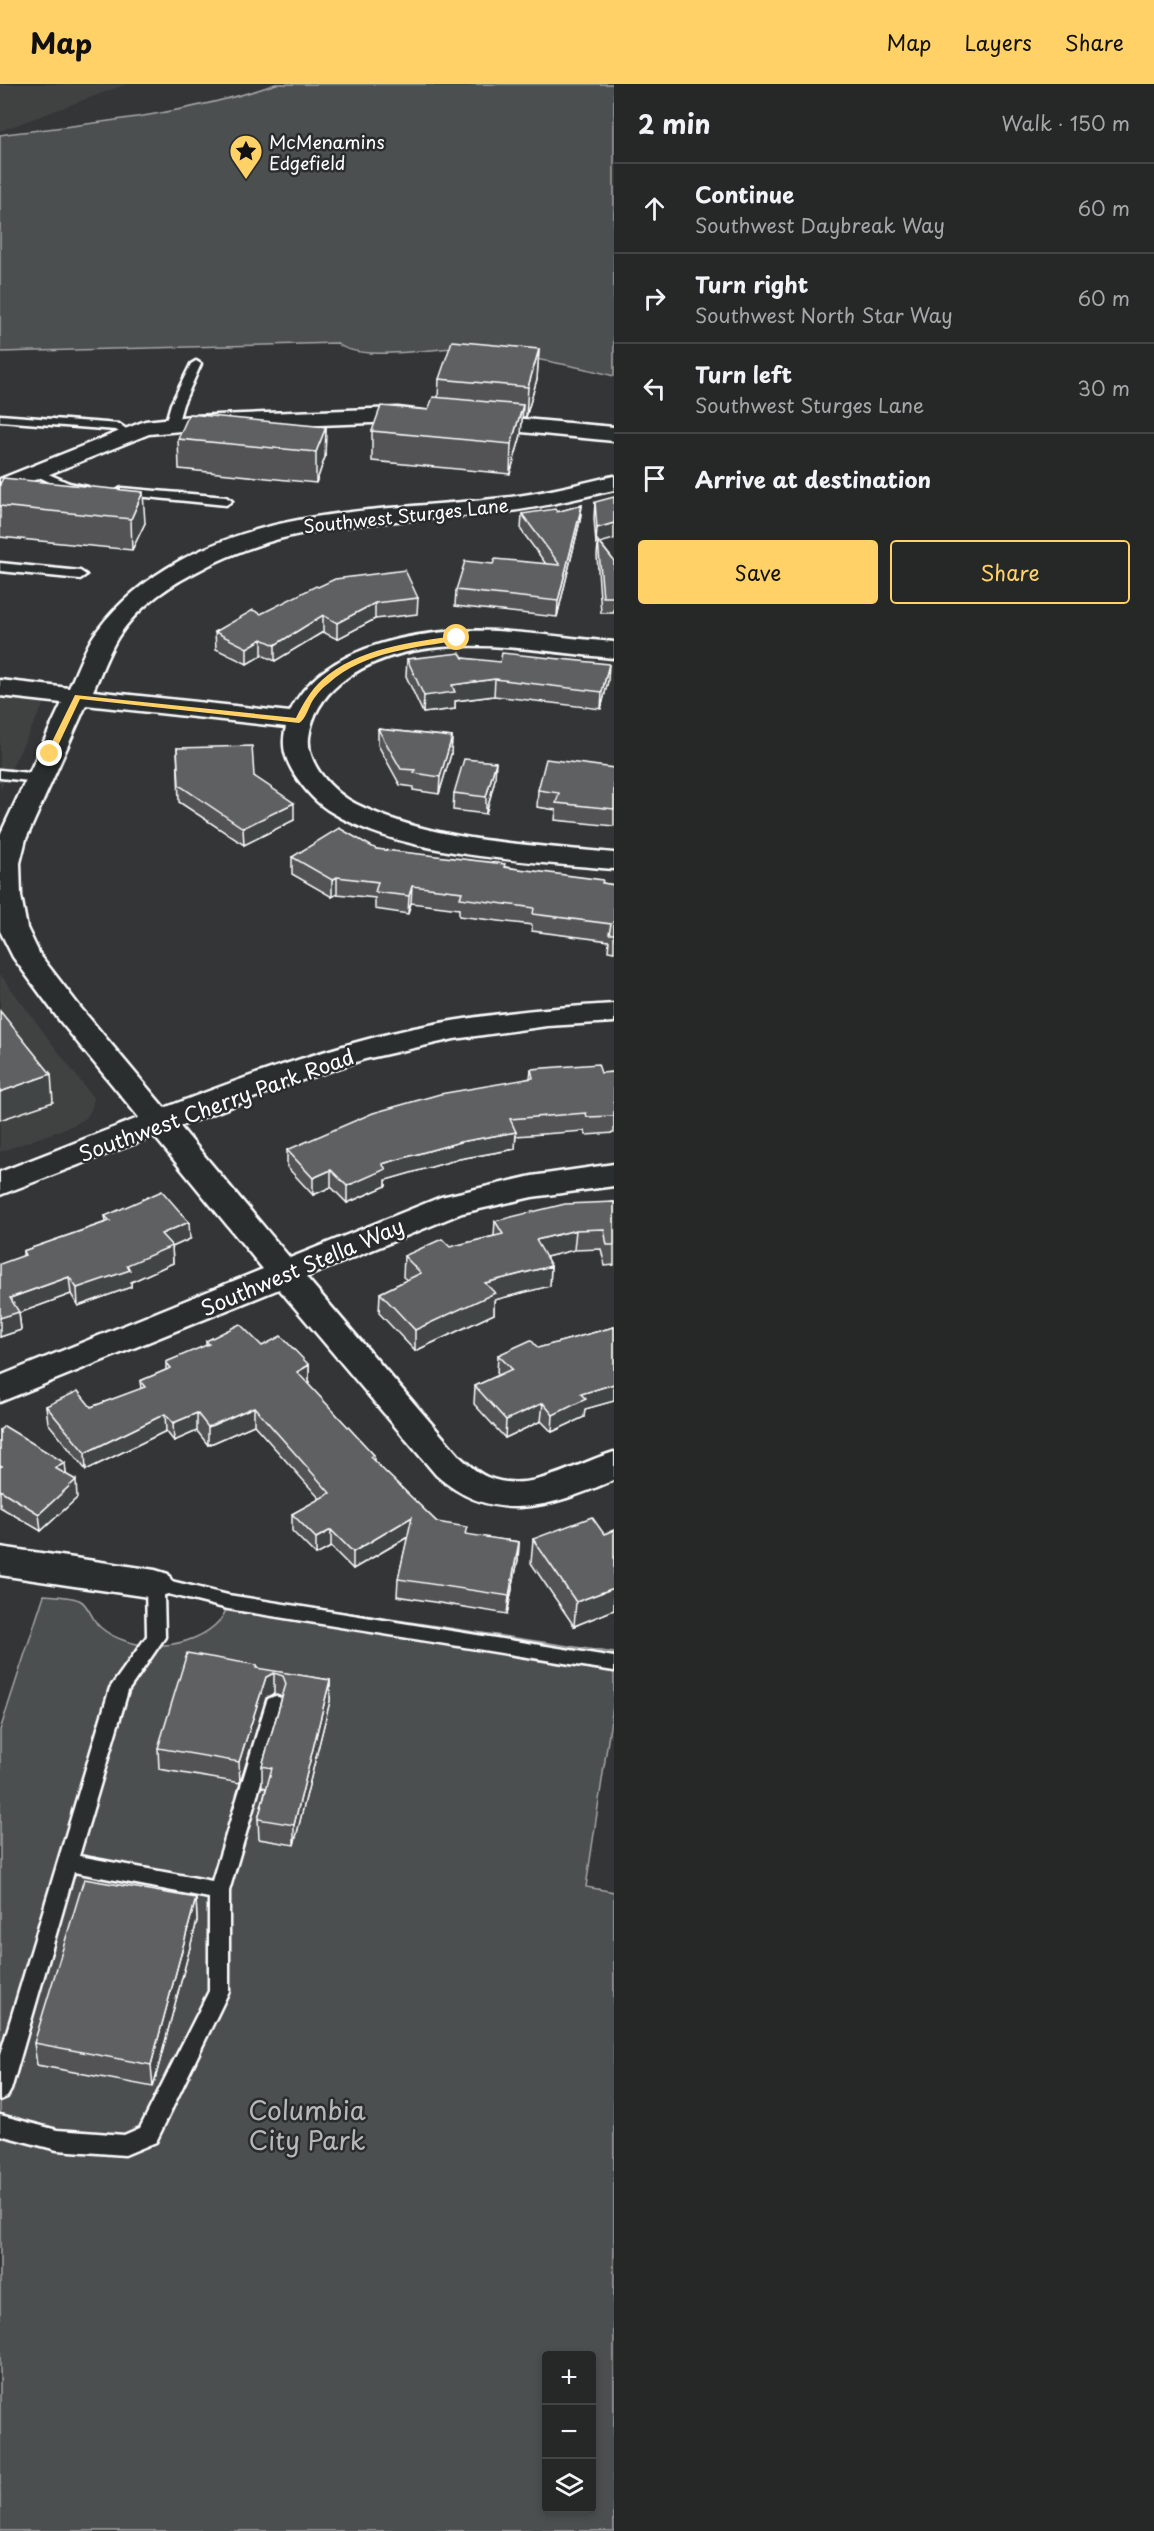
<!DOCTYPE html>
<html lang="en">
<head>
<meta charset="utf-8">
<style>
  :root { --surface:#262828; --page:#323434; --text:#f1f3f6; --muted:#a4a6a8; --line:#424445; --accent:#ffd166 }
  body { margin:0; font-family:"Playpen Sans",sans-serif; background:var(--page); color:var(--text) }
  .controls { position:absolute; right:18px; bottom:18px; display:grid; overflow:hidden; border-radius:6px; box-shadow:0 3px 9px #0003 }
  .controls button { width:54px; height:54px; display:grid; place-items:center; padding:0; border:0; border-bottom:2px solid var(--line); background:var(--surface); color:var(--text); font:30px sans-serif }
  .stop { position:absolute; width:18px; height:18px; margin:-14px; border:4px solid #ffd166; border-radius:50%; background:#fff }
  .stop.end { background:#ffd166; border-color:#fff; box-shadow:0 2px 6px #0008 }
  .list { margin:0; padding:0; list-style:none }
  h2 { display:flex; justify-content:space-between; align-items:center; height:78px; margin:0; padding:0 24px; font-size:26px }
  h2 small { font-size:20px; font-weight:400; color:var(--muted) }
  .list li { display:grid; grid-template-columns:39px 1fr auto; gap:18px; align-items:center; box-sizing:border-box; height:90px; padding:0 24px; border-top:2px solid var(--line) }
  .list b { display:block; font-size:22px; white-space:nowrap }
  .list p { margin:0; font-size:20px; white-space:nowrap; color:var(--muted) }
  .list em { font-size:20px; font-style:normal; color:var(--muted) }
  .actions { display:flex; gap:12px; padding:18px 24px }
  .actions a { flex:1; padding:14px 0; border:2px solid var(--accent); border-radius:6px; text-align:center; font-size:21px; color:var(--accent) }
  .actions .main { background:var(--accent); color:#111 }
  .icon { flex:none; width:33px; height:33px; fill:none; stroke:currentColor; stroke-width:2; stroke-linecap:round; stroke-linejoin:round }
  .map { position:relative; flex:none; width:614px; height:2447px; overflow:hidden }
  header { display:flex; align-items:center; gap:36px; box-sizing:border-box; height:84px; padding:0 30px; background:var(--accent); color:#111 }
  header strong { font-size:28px }
  nav { display:flex; gap:33px; margin-inline-start:auto; font-size:21px }
  main { display:flex }
  aside { flex:1; background:var(--surface) }
  .map>svg:first-child { display:block }
  .built { fill:#404243 }
  .green { fill:#4c4f50; stroke:#a6a7a8; stroke-width:1.5; fill-rule:evenodd }
  .lines { fill:none; stroke-linecap:round; stroke-linejoin:round }
  .service-casing { stroke:#fff; stroke-width:5 }
  .minor-casing { stroke:#fff; stroke-width:5 }
  .secondary-casing { stroke:#fff; stroke-width:5 }
  .service { fill:#2a2d2e; fill-rule:evenodd }
  .minor { fill:#2a2d2e; fill-rule:evenodd }
  .secondary { fill:#2a2d2e; fill-rule:evenodd }
  .wall { fill:#525354; stroke:#fff; stroke-width:1.5 }
  .shaded-wall { fill:#424445; stroke:#fff; stroke-width:1.5 }
  .building { fill:#5f6162; stroke:#fff; stroke-width:1.5 }
  .route { fill:#ffd166 }
  .labels { text-anchor:middle; dominant-baseline:central; stroke-width:5; stroke-linejoin:round; paint-order:stroke }
  .far-poi-label { font-size:18px; fill:#fff; stroke:#2a2d2e; text-anchor:start }
  .far-street-label { font-size:18px; fill:#fff; stroke:#2a2d2e }
  .street-label { font-size:21px; fill:#fff; stroke:#2a2d2e }
  .near-park-label { font-size:26px; fill:#b7b9b9; stroke:#2a2d2e }
</style>
</head>
<body>
<header>
<strong>Map</strong>
<nav><a>Map</a><a>Layers</a><a>Share</a></nav>
</header>
<main>
<div class="map">
<svg width="614" height="2447" viewBox="0 0 614 2447">
  <rect width="100%" height="100%" fill="#333536"/>
  <filter id="ink" filterUnits="userSpaceOnUse"><feTurbulence type="fractalNoise" baseFrequency=".0167" numOctaves="2"/><feDisplacementMap in="SourceGraphic" scale="12" xChannelSelector="R" yChannelSelector="G"/><feConvolveMatrix kernelMatrix="1 2 1 2 8 2 1 2 1" color-interpolation-filters="sRGB"/></filter>
  <g filter="url(#ink)">
    <g class="built">
      <polygon points="0,0 127,0 0,47"/>
      <polygon points="0,607 48,612 0,706"/>
      <polygon points="0,890 94,1015 91,1026 86,1034 74,1041 0,1068"/>
    </g>
    <g class="green">
      <path d="M 276,0 L 614,0 L 614,292 C 574,281 532,274 491,268 C 480,267 466,263 455,264 C 428,265 357,278 337,259 L 0,268 L 0,51 C 92,39 187,31 276,0 Z"/>
      <path d="M 44,1511 C 55,1512 72,1512 81,1517 C 89,1522 92,1536 100,1543 C 131,1570 193,1567 220,1536 C 226,1529 229,1519 232,1511 L 614,1569 L 614,1616 L 586,1803 L 614,1808 L 614,2447 L 0,2447 L 0,1646 ZM 546,2272 L 592,2272 L 592,2424 L 546,2424 Z"/>
    </g>
    <g class="lines">
      <defs>
        <g id="service">
          <polygon points="196,277 201,280 183,320 177,341 171,344 167,343 165,341 171,320 191,280"/>
          <polygon points="0,331 119,340 135,351 129,354 116,346 0,337"/>
          <polygon points="37,385 69,399 88,403 90,405 84,409 62,404 33,390 31,388"/>
          <polygon points="121,404 226,413 232,417 226,421 117,410 115,408"/>
          <polygon points="0,479 80,487 86,491 80,495 0,487"/>
          <polygon points="0,686 39,690 46,694 39,698 0,694"/>
          <polygon points="155,1493 228,1511 614,1573 614,1587 228,1525 164,1509 165,1553 128,1607 79,1772 212,1797 266,1620 268,1615 275,1612 282,1615 284,1620 229,1807 229,1907 156,2058 125,2071 57,2066 0,2051 0,2031 57,2046 124,2051 140,2044 209,1907 209,1814 74,1788 11,2006 7,2013 0,2016 0,1971 110,1604 147,1552 146,1500 149,1495"/>
        </g>
        <g id="minor">
          <polygon points="398,324 432,328 435,333 432,338 424,340 398,338 191,346 149,350 0,410 0,395 145,337 191,332"/>
          <polygon points="478,331 614,343 614,357 470,343 467,338 470,333"/>
          <path d="M 614,392 L 614,406 C 577,414 540,424 503,428 C 391,441 296,433 194,489 C 165,504 136,525 118,553 C 108,569 101,589 93,607 L 290,628 C 322,558 428,544 496,547 C 535,549 575,555 614,558 L 614,574 C 528,567 414,540 340,599 C 323,613 312,630 309,653 C 306,681 334,709 356,720 C 435,759 528,760 614,769 L 614,785 C 530,777 406,773 333,729 C 317,720 305,706 295,691 C 285,675 281,661 286,643 L 86,621 L 26,755 L 20,779 L 21,812 L 27,844 L 40,871 L 80,923 L 290,1174 L 441,1113 L 532,1092 L 614,1080 L 614,1102 L 532,1113 L 462,1129 L 306,1193 L 460,1373 C 468,1380 477,1389 487,1393 C 530,1411 574,1380 614,1368 L 614,1396 C 551,1423 493,1442 436,1391 L 279,1205 L 0,1318 L 0,1292 L 263,1185 L 60,937 L 13,873 L 0,847 L 0,751 L 62,619 L 0,612 L 0,596 L 69,604 C 78,585 85,563 97,547 C 119,517 147,495 179,477 C 280,422 392,427 502,414 C 540,410 577,400 614,392 Z"/>
          <polygon points="0,1463 155,1486 168,1490 173,1500 168,1510 155,1514 0,1491"/>
        </g>
        <path id="secondary" d="M 614,920 L 614,938 L 547,942 L 454,955 L 365,975 L 282,1003 L 0,1111 L 0,1088 C 116,1044 231,994 350,960 C 435,935 525,925 614,920 Z"/>
      </defs>
      <use href="#service" class="service-casing"/>
      <use href="#minor" class="minor-casing"/>
      <use href="#secondary" class="secondary-casing"/>
      <use href="#service" class="service"/>
      <use href="#minor" class="minor"/>
      <use href="#secondary" class="secondary"/>
    </g>
    <g class="wall">
      <polygon points="539,265 537,295 526,333 522,333 521,351 510,390 372,377 372,347 428,326 438,314 439,295"/>
      <polygon points="326,343 325,373 316,399 179,385 178,355"/>
      <polygon points="0,400 145,439 132,466 0,453"/>
      <polygon points="595,418 600,459 614,477 614,529 601,529 597,472 598,459 596,460 594,434"/>
      <polygon points="582,421 580,437 557,533 455,522 456,506 493,480 546,480 521,446 522,430 557,428"/>
      <polygon points="318,503 418,514 417,530 375,535 337,555 323,548 275,577 262,571 247,580 216,565 215,548 261,530"/>
      <polygon points="463,574 608,597 601,625 494,612 455,617 455,625 423,629 406,592 407,575"/>
      <polygon points="378,645 452,653 451,670 439,710 413,706 413,703 400,701 378,661"/>
      <polygon points="177,664 254,692 294,736 244,761 179,718"/>
      <polygon points="614,684 614,742 555,736 556,726 537,723 538,706"/>
      <polygon points="495,695 486,730 453,726 454,709"/>
      <polygon points="376,765 505,783 614,801 614,868 608,867 609,857 532,847 532,841 459,832 459,825 411,819 408,830 375,825 375,814 337,810 332,813 292,790 292,773"/>
      <polygon points="531,985 601,989 614,988 614,1049 586,1051 584,1047 516,1052 515,1065 459,1075 386,1096 386,1102 347,1119 331,1103 313,1111 287,1083 287,1066 530,994"/>
      <polygon points="614,1118 614,1181 605,1182 601,1165 574,1166 546,1173 551,1182 550,1202 494,1216 494,1230 415,1267 379,1229 380,1209 407,1196 403,1193 404,1172 450,1163 494,1152 495,1137"/>
      <polygon points="105,1132 190,1155 172,1163 173,1179 131,1198 131,1203 78,1222 71,1210 19,1229 21,1246 0,1253 23,1172 23,1167 106,1138"/>
      <polygon points="614,1243 614,1317 585,1325 584,1333 552,1348 541,1337 505,1354 474,1320 475,1302 499,1291 497,1289 498,1271 538,1264"/>
      <polygon points="206,1257 262,1262 309,1281 309,1299 308,1300 374,1371 374,1377 437,1438 467,1451 519,1458 518,1476 507,1530 397,1512 398,1495 408,1453 353,1485 331,1463 316,1471 292,1447 292,1430 320,1415 254,1341 208,1361 197,1347 174,1357 166,1347 86,1386 48,1339 46,1322 91,1323 141,1305 140,1297 166,1286 166,1278 206,1262"/>
      <polygon points="0,1346 77,1414 41,1447 0,1423"/>
      <polygon points="614,1446 614,1526 574,1542 531,1479 533,1455 604,1450"/>
      <polygon points="257,1581 258,1585 330,1596 330,1617 294,1761 259,1755 258,1735 266,1704 262,1703 262,1682 282,1613 274,1610 266,1614 240,1699 159,1685 158,1664"/>
      <polygon points="196,1814 197,1837 153,2003 37,1981 34,1959"/>
    </g>
    <g class="shaded-wall">
      <polygon points="539,265 537,295 526,333 528,303"/>
      <polygon points="523,321 521,351 510,390 511,360"/>
      <polygon points="326,343 325,373 316,399 316,368"/>
      <polygon points="143,408 145,439 132,466 131,435"/>
      <polygon points="582,421 580,437 557,533 558,517"/>
      <polygon points="614,439 614,455 596,460 597,444"/>
      <polygon points="375,519 375,535 337,555 337,539"/>
      <polygon points="323,531 323,548 275,577 275,561"/>
      <polygon points="262,555 262,571 247,580 247,564"/>
      <polygon points="609,580 608,597 601,625 602,608"/>
      <polygon points="495,595 494,612 455,617 455,625 423,629 424,612 452,601"/>
      <polygon points="452,653 451,670 439,710 440,693"/>
      <polygon points="496,678 495,695 486,730 486,713"/>
      <polygon points="294,719 294,736 244,761 243,744"/>
      <polygon points="337,793 337,810 332,813 332,796"/>
      <polygon points="412,802 411,819 408,830 409,812"/>
      <polygon points="51,990 53,1018 0,1036 0,1008"/>
      <polygon points="516,1048 515,1065 459,1075 386,1096 386,1102 347,1119 347,1102 382,1080 460,1058"/>
      <polygon points="331,1086 331,1103 313,1111 313,1094"/>
      <polygon points="189,1138 190,1155 172,1163 173,1179 131,1198 131,1203 78,1222 77,1204 127,1181 161,1150"/>
      <polygon points="576,1146 574,1166 534,1176 536,1156"/>
      <polygon points="551,1182 550,1202 494,1216 494,1230 415,1267 415,1246 485,1199"/>
      <polygon points="69,1193 71,1210 19,1229 21,1246 0,1253 0,1234 10,1214"/>
      <polygon points="309,1281 309,1299 297,1305 297,1288"/>
      <polygon points="614,1300 614,1317 585,1325 584,1333 552,1348 553,1331 581,1310"/>
      <polygon points="543,1319 541,1337 505,1354 506,1336"/>
      <polygon points="254,1323 254,1341 208,1361 208,1343"/>
      <polygon points="197,1329 197,1347 174,1357 173,1339"/>
      <polygon points="165,1330 166,1347 86,1386 85,1369"/>
      <polygon points="65,1379 67,1396 55,1384"/>
      <polygon points="76,1396 77,1414 41,1447 39,1430"/>
      <polygon points="412,1433 411,1451 353,1485 353,1468"/>
      <polygon points="331,1446 331,1463 316,1471 316,1454"/>
      <polygon points="519,1458 518,1476 507,1530 509,1512"/>
      <polygon points="614,1504 614,1526 574,1542 576,1518"/>
      <polygon points="274,1589 274,1610 266,1614 240,1699 239,1678 266,1593"/>
      <polygon points="330,1596 330,1617 294,1761 294,1741"/>
      <polygon points="196,1814 197,1837 153,2003 151,1981"/>
    </g>
    <g class="building">
      <polygon points="452,257 539,265 528,303 439,295"/>
      <polygon points="433,313 523,321 511,360 372,347 381,322 428,326"/>
      <polygon points="189,330 326,343 316,368 178,355"/>
      <polygon points="3,394 143,408 131,435 0,422 0,400"/>
      <polygon points="614,413 614,439 597,444 595,418"/>
      <polygon points="582,421 558,517 456,506 465,477 493,480 495,475 560,481 522,430 555,425 557,428"/>
      <polygon points="598,457 614,477 614,513 603,513"/>
      <polygon points="405,486 418,514 375,519 337,539 323,531 275,561 262,555 247,564 215,548 253,526 261,530 316,502 318,503 335,495"/>
      <polygon points="460,569 463,574 500,578 502,569 609,580 602,608 495,595 452,601 455,608 424,612 407,575"/>
      <polygon points="378,645 452,653 440,693 414,689 415,686 401,685"/>
      <polygon points="252,662 254,692 294,719 243,744 179,701 177,664"/>
      <polygon points="464,675 496,678 486,713 454,709"/>
      <polygon points="546,675 614,684 614,725 556,719 559,709 538,706"/>
      <polygon points="339,744 376,765 505,780 504,783 603,796 602,799 614,801 614,850 609,850 611,840 533,830 534,824 460,814 462,808 412,802 409,812 375,808 378,798 337,793 332,796 292,773"/>
      <polygon points="0,927 51,990 0,1008"/>
      <polygon points="598,980 601,989 614,988 614,1032 587,1033 586,1029 510,1035 516,1048 460,1058 382,1080 386,1085 347,1102 331,1086 313,1094 287,1066 373,1029 440,1010 533,994 531,985"/>
      <polygon points="162,1107 189,1138 161,1150 172,1162 127,1181 130,1186 77,1204 69,1193 10,1214 19,1228 0,1234 0,1180 25,1171 23,1167 110,1137 105,1132"/>
      <polygon points="614,1118 614,1161 607,1161 604,1145 576,1146 536,1156 551,1182 485,1199 495,1209 415,1246 380,1209 421,1189 404,1172 442,1155 450,1163 503,1150 495,1137 565,1120"/>
      <polygon points="240,1240 262,1262 281,1252 309,1281 297,1288 374,1371 370,1373 437,1438 467,1443 465,1450 519,1458 509,1512 398,1495 412,1433 353,1468 331,1446 316,1454 292,1430 330,1409 254,1323 208,1343 197,1329 173,1339 165,1330 85,1369 46,1322 78,1307 91,1323 145,1303 140,1297 171,1284 166,1278 209,1260 206,1257"/>
      <polygon points="614,1243 614,1300 581,1310 586,1315 553,1331 543,1319 506,1336 475,1302 512,1285 498,1271 531,1256 538,1264"/>
      <polygon points="4,1342 65,1379 55,1384 76,1396 39,1430 0,1406 0,1383 2,1382 0,1381 0,1346"/>
      <polygon points="592,1433 604,1450 614,1446 614,1504 576,1518 533,1455"/>
      <polygon points="187,1569 257,1581 256,1584 330,1596 294,1741 258,1735 272,1684 262,1682 286,1600 283,1592 274,1589 266,1593 239,1678 158,1664"/>
      <polygon points="84,1795 196,1814 151,1981 34,1959"/>
    </g>
  </g>
  <path class="route" d="M 457,552 L 460,556 C 415,564 365,567 329,599 C 323,603 317,610 313,616 C 308,624 306,635 299,639 L 80,615 L 54,670 L 50,673 L 46,670 L 75,611 L 296,634 C 303,620 310,607 322,596 C 356,565 414,557 457,552 Z"/>
  <defs>
    <symbol id="sight-pin" viewBox="-11 -11 22 30"><path d="M0 17L-7.5 6A9.5 9.5 0 1 1 7.5 6Z" fill="#ffd166" stroke="#2a2d2e"/><path d="M0-6L1.8-2.2L6-1.7L2.9 1.2L3.7 5.4L0 3.3L-3.7 5.4L-2.9 1.2L-6-1.7L-1.8-2.2Z" fill="#111"/></symbol>
  </defs>
  <g fill-rule="evenodd">
    <use href="#sight-pin" x="227" y="48" width="38" height="52"/>
  </g>
  <g class="labels">
    <g class="far-poi-label">
      <text x="269" y="57">McMenamins<tspan x="269" dy="21">Edgefield</tspan></text>
    </g>
    <g class="far-street-label">
      <text transform="translate(406 431) rotate(-6)">Southwest Sturges Lane</text>
    </g>
    <g class="street-label">
      <text transform="translate(216 1020) rotate(-20)">Southwest Cherry Park Road</text>
      <text transform="translate(302 1182) rotate(-23)">Southwest Stella Way</text>
    </g>
    <g class="near-park-label">
      <text x="307" y="2025">Columbia<tspan x="307" dy="30">City Park</tspan></text>
    </g>
  </g>
</svg>
<div class="controls">
<button>+</button>
<button>−</button>
<button><svg class="icon" aria-label="layers" viewBox="0 0 24 24"><path d="M12 4l9 5-9 5-9-5zM3 14l9 5 9-5"/></svg></button>
</div>
<div class="stop" style="left:457px;top:554px"></div>
<div class="stop end" style="left:50px;top:670px"></div>
</div>
<aside>
<h2>2 min<small>Walk · 150 m</small></h2>
<ul class="list">
<li><svg class="icon" aria-label="ahead" viewBox="0 0 24 24"><path d="M12 20V5M6 11l6-6 6 6"/></svg><div><b>Continue</b><p>Southwest Daybreak Way</p></div><em>60 m</em></li>
<li><svg class="icon" aria-label="right" viewBox="0 0 24 24"><path d="M7 20v-9h11M14 6l5 5-5 5"/></svg><div><b>Turn right</b><p>Southwest North Star Way</p></div><em>60 m</em></li>
<li><svg class="icon" aria-label="left" viewBox="0 0 24 24"><path d="M17 20v-9H6M10 6l-5 5 5 5"/></svg><div><b>Turn left</b><p>Southwest Sturges Lane</p></div><em>30 m</em></li>
<li><svg class="icon" aria-label="arrive" viewBox="0 0 24 24"><path d="M6 21V4h12l-3 4 3 4H6"/></svg><div><b>Arrive at destination</b></div></li>
</ul>
<div class="actions"><a class="main">Save</a><a>Share</a></div>
</aside>
</main>
</body>
</html>
